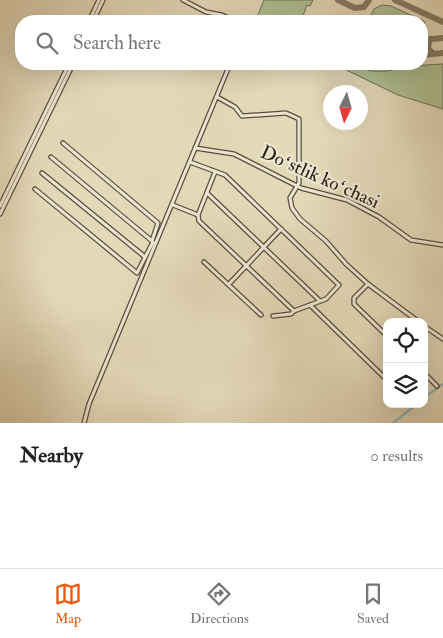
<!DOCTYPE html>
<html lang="en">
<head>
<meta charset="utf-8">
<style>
  :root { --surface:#fff; --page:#f6f6f6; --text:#222; --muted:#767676; --line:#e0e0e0; --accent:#ea580c }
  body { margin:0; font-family:"IM FELL Double Pica",serif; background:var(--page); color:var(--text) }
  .controls { position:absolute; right:15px; bottom:15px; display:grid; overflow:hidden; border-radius:10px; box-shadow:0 5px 20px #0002 }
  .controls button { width:45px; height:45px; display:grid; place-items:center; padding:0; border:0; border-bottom:1px solid var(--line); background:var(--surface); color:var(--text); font:25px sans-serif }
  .compass { position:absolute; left:323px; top:85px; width:45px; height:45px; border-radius:50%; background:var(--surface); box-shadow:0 5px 20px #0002; rotate:185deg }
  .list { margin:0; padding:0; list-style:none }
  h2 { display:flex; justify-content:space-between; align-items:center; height:65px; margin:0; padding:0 20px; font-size:21px }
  h2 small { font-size:16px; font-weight:400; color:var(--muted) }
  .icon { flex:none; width:28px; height:28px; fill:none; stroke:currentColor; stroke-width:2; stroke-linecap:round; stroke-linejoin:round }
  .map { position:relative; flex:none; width:443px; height:423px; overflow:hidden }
  .search { position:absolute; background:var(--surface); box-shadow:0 5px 20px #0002; left:15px; right:15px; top:15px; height:55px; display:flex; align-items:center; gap:12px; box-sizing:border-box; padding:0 18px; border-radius:20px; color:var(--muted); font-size:19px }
  .sheet { height:145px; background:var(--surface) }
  nav { display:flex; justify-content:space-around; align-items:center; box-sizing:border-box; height:70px; border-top:1px solid var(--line); background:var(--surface); font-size:14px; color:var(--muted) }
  nav a { display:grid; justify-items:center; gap:2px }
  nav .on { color:var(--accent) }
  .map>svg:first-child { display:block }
  .green { fill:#afc093; stroke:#6d7054 }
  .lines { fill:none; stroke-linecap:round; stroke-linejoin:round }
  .canal { stroke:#98b8b7; stroke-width:2.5 }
  .taxiway { stroke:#877c66; stroke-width:6 }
  .minor-casing { stroke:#594e3d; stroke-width:5.5 }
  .minor { stroke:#ede6d1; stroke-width:3 }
  .labels { text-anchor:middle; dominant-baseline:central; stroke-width:4.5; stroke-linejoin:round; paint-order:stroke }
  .street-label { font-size:19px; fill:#2b2014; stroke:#ede6d1 }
</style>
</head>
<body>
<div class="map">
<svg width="443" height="423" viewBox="0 0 443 423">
  <rect width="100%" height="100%" fill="#e3d8b8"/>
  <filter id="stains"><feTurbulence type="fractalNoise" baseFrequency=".004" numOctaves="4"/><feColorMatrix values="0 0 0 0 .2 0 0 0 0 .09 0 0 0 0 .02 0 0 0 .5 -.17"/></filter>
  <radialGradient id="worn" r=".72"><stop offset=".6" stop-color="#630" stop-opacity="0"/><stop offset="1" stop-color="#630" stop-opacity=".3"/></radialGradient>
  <g class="green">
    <polygon points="264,0 313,0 310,6 307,5 301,21 273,21 257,17"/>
    <polygon points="382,5 391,6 424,21 426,35 422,35 422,21 368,21 374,9"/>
    <polygon points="334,64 352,64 371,71 387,71 410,66 443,64 443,109 398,95"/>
  </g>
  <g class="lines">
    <g class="canal">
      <polyline points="424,398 443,384"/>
      <polyline points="393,423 417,404"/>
    </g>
    <g class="taxiway">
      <polyline points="338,0 355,8 364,7 369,0"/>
      <polyline points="395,0 443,22"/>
      <polyline points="431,39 429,41 428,49 433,53"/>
      <polyline points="422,40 443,38"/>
      <polyline points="422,55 443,53"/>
    </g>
    <defs>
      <g id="minor">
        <polyline points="183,0 206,12 222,15 235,21"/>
        <polyline points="89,21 99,0"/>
        <polyline points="93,21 103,0"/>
        <polyline points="217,97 235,107 242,116 286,113 299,119 299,183 290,198 292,208 300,219 326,241 346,264 368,284 419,322"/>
        <polyline points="195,148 234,154 301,188 347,200 379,217 411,240 443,245"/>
        <polyline points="51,157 152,241 158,223 63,143"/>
        <polyline points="42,173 145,257"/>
        <polyline points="35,189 137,273 153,242"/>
        <polyline points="207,193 320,301"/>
        <polyline points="173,205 198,215 199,221 294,311 326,299 339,285 225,175 190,162"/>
        <polyline points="0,206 69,64"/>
        <polyline points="0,214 73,64"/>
        <polyline points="198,215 215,172"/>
        <polyline points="204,262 261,315"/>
        <polyline points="229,284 281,229"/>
        <polyline points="368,284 354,298 354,304 387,336"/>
        <polyline points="310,305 387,380"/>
        <polyline points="273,316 291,314 294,311"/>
        <polyline points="424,326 443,339"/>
        <polyline points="424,373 437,386"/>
        <polyline points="84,423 89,404 230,64"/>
      </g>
    </defs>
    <use href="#minor" class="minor-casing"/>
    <use href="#minor" class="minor"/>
  </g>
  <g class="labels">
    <g class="street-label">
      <text transform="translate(320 177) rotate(24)">Doʻstlik koʻchasi</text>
    </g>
  </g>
  <rect width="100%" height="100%" filter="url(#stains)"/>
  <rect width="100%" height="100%" fill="url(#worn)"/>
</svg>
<div class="controls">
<button><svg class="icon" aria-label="locate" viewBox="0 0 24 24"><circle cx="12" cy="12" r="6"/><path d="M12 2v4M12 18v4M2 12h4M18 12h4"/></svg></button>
<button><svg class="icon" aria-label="layers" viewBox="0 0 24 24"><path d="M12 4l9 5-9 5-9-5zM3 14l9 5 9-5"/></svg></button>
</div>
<svg class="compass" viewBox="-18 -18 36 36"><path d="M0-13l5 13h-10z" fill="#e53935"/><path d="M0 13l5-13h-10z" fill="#767676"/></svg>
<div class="search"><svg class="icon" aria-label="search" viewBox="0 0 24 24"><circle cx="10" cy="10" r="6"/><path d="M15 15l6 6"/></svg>Search here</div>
</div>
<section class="sheet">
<h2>Nearby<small>0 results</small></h2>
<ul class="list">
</ul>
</section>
<nav>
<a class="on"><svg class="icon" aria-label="map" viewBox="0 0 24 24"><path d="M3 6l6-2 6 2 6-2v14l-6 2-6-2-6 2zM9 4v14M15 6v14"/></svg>Map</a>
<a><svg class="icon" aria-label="directions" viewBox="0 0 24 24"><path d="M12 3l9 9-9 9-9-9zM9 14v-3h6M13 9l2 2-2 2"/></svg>Directions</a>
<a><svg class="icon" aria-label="saved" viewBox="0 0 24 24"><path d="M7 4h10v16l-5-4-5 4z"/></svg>Saved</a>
</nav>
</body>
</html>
